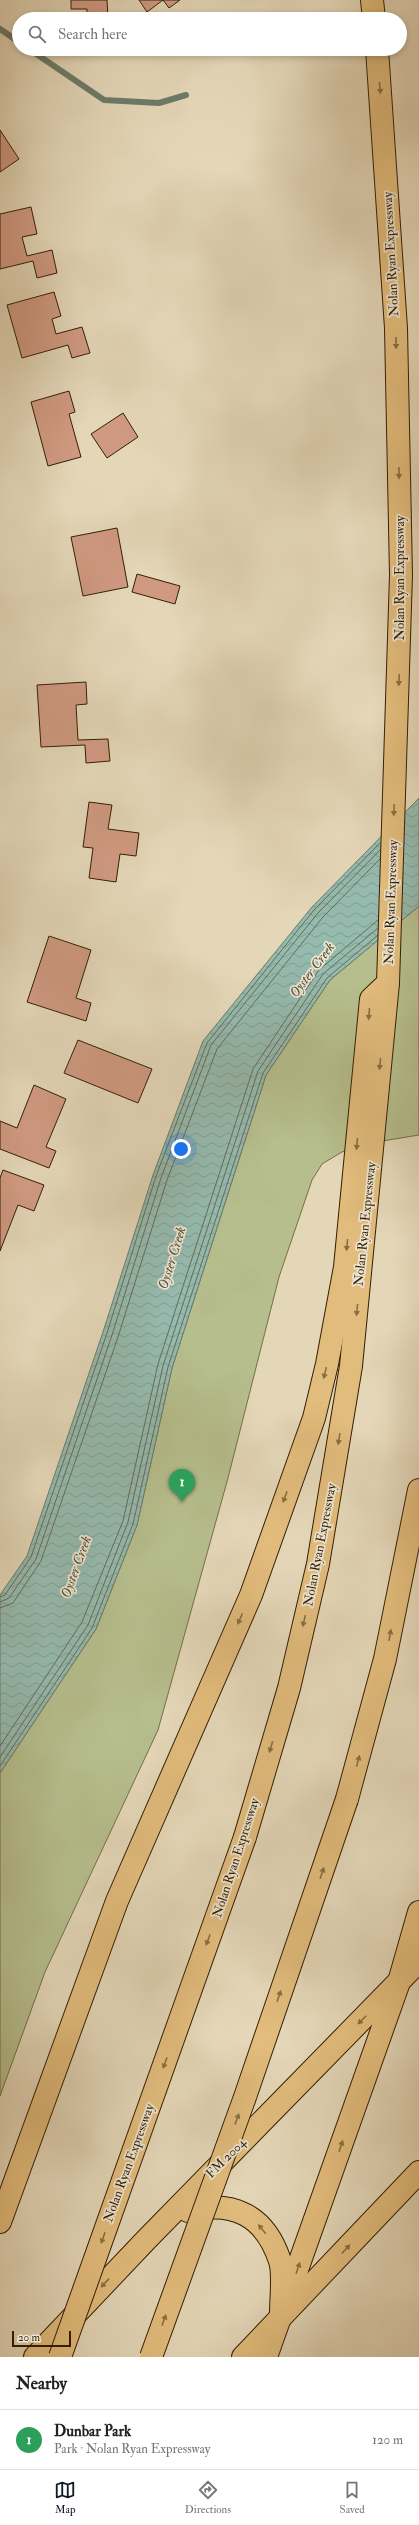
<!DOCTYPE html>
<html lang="en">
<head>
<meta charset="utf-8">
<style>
  :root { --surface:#fff; --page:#f2f2f2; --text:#222; --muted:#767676; --line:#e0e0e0; --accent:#111827 }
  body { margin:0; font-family:"IM FELL Double Pica",serif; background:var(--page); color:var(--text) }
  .scale { position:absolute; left:12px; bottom:10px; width:59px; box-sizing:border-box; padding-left:4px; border:2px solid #321f04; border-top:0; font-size:11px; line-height:14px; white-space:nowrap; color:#321f04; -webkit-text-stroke:3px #ede5d1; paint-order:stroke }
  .you { position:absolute; left:181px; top:1149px; width:14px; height:14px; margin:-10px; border:3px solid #fff; border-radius:50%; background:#1a73e8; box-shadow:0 0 0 6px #1a73e833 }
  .badge { display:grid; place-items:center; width:26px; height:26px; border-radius:50%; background:var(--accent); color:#fff; font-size:13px; font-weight:700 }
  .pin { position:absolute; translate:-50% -33px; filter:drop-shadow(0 1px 2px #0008) }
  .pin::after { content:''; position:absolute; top:21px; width:14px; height:12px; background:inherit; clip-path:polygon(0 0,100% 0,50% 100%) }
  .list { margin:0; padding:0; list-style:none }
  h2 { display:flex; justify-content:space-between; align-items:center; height:52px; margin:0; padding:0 16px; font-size:17px }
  h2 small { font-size:13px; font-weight:400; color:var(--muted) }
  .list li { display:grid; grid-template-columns:26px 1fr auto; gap:12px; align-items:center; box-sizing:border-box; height:60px; padding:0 16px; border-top:1px solid var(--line) }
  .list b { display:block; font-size:15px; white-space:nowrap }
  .list p { margin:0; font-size:13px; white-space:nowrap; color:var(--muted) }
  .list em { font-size:13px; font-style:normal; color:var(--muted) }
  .icon { flex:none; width:22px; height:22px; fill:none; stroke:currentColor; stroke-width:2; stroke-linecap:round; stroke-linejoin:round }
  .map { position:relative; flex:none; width:419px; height:2357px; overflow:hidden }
  .search { position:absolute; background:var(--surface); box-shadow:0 2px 6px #0003; left:12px; right:12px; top:12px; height:44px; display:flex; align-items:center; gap:10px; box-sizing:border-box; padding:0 14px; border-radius:22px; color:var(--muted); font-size:15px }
  .sheet { height:112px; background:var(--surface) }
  nav { display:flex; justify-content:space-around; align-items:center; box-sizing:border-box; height:56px; border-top:1px solid var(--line); background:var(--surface); font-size:11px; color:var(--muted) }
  nav a { display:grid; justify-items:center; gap:2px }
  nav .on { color:var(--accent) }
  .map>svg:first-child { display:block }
  .park { fill:#b6be8d; stroke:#746e48 }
  .water { fill:url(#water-waves); stroke:#6d7c6a }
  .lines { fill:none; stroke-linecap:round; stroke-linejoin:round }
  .shore { stroke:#646c59; stroke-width:1 }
  .stream { stroke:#6d7c6a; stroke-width:6 }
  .building { fill:#d09a82; stroke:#321f04 }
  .major-casing { stroke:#321f04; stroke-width:24 }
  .highway-casing { stroke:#321f04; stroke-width:24 }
  .major { stroke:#e2bc7c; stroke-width:22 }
  .highway { stroke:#e2bc7c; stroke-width:22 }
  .highway-bridge-casing { stroke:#321f04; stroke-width:24; stroke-linecap:butt }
  .highway-bridge { stroke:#e2bc7c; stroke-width:22 }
  .oneway { fill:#8a6e40 }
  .labels { text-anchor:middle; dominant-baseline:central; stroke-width:3.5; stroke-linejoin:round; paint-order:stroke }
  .street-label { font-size:13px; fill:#321f04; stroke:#ede5d1 }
  .water-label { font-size:14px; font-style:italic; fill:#504e37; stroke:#ede5d1 }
</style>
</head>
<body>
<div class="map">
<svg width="419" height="2357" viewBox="0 0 419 2357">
  <defs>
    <pattern id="water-waves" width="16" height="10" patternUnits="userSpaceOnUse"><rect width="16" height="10" fill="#95baae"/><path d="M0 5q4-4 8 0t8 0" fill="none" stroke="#819f94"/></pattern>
  </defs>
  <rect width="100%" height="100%" fill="#e4d7b8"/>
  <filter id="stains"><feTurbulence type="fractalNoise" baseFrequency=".005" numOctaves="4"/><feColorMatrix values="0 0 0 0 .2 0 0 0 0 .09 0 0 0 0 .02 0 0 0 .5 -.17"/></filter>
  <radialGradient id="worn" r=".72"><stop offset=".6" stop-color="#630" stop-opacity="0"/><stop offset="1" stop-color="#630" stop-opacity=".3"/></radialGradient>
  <polygon class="park" points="419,906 419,1135 370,1143 342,1152 322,1164 312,1180 279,1277 228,1478 158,1730 45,1972 0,2096 0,1773 96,1629 137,1525 172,1368 266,1075 330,980"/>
  <polygon class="water" points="419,798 419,906 330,980 266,1075 172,1368 137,1525 96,1629 0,1773 0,1595 27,1556 103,1332 153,1175 203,1041 312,907"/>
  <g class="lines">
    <g class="shore">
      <polyline points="0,1597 5,1595 31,1557 107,1333 156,1176 207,1043 314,910 380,843"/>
      <polyline points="0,1602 9,1598 36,1559 112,1335 161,1178 211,1045 318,913 380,850"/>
      <polyline points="0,1608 13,1603 41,1561 118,1337 167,1180 217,1049 323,917 380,859"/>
      <polyline points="0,1746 82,1622 123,1521 158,1364 253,1069 319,970 378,920"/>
      <polyline points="0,1757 88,1625 128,1522 163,1366 258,1071 323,974 378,928"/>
      <polyline points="0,1766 92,1628 133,1524 168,1367 263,1073 327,978 378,935"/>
    </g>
    <g class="stream">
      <polyline points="0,29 19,42"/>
      <polyline points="29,49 104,100 159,103 186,95"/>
    </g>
  </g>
  <g class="building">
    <polygon points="71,0 107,0 108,19 87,19 87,9 71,9"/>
    <polygon points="139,0 180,0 169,8 163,0 147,12"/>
    <polygon points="0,130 19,159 0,172"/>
    <polygon points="31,207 37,234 22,237 27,256 52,250 57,273 37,278 33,261 0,269 0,214"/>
    <polygon points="54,292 61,316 52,319 56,334 82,327 90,353 72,358 68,345 22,358 7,305"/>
    <polygon points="69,391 75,412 69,414 81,457 48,466 31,402"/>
    <polygon points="123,413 138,437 107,458 91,434"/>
    <polygon points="117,528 128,587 83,596 71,537"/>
    <polygon points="137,574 180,586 175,604 132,592"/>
    <polygon points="86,682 87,704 76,705 78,740 108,739 110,761 86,763 85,745 41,747 37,685"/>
    <polygon points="89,802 112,805 108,829 139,833 136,856 120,854 116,882 89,878 93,848 83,847"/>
    <polygon points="49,936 91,950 76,998 91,1003 86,1021 27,1002"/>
    <polygon points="78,1040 152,1069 138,1103 64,1073"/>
    <polygon points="34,1085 66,1099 46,1147 56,1151 49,1168 0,1149 0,1121 17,1128"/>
    <polygon points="3,1170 44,1185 34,1211 18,1205 0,1251 0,1178"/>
  </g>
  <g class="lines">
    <defs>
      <g id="major">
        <path d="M 188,2211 C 233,2200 265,2215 280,2261 C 284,2273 281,2299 281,2313"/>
        <polyline points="35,2357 146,2240 419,1961"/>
        <polyline points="243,2357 419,2172"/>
      </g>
      <g id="highway">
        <polyline points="372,0 374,19"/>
        <polyline points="347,1799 385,1659 419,1490"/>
        <polyline points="245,1837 289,1688 318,1564 351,1366 388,983 401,575 396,328 377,49"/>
        <polyline points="0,2222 117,1901 251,1595 314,1418 327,1364 345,1267 371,999 388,983"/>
        <polyline points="266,2357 399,1982 419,1912"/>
      </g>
    </defs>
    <use href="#major" class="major-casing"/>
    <use href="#highway" class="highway-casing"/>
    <use href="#major" class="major"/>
    <use href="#highway" class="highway"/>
    <defs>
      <g id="highway-bridge">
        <polyline points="60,2357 245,1837"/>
        <polyline points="151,2357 245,2097 347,1799"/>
      </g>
    </defs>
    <use href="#highway-bridge" class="highway-bridge-casing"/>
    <use href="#highway-bridge" class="highway-bridge"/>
  </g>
  <defs><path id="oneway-solid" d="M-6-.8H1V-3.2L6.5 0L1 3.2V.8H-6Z"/></defs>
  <g class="oneway">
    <use href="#oneway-solid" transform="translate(380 88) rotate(85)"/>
    <use href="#oneway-solid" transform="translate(396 343) rotate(89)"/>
    <use href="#oneway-solid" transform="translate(399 473) rotate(89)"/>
    <use href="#oneway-solid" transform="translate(399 680) rotate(92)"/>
    <use href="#oneway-solid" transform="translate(394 810) rotate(92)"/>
    <use href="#oneway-solid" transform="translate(369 1014) rotate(95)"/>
    <use href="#oneway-solid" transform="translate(380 1064) rotate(96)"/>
    <use href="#oneway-solid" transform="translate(357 1144) rotate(95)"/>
    <use href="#oneway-solid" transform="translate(347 1245) rotate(96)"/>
    <use href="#oneway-solid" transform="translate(357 1310) rotate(96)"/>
    <use href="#oneway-solid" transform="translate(325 1373) rotate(104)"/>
    <use href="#oneway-solid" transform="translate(339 1439) rotate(99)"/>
    <use href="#oneway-solid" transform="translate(285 1497) rotate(110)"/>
    <use href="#oneway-solid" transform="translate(240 1619) rotate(114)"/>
    <use href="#oneway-solid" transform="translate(304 1621) rotate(103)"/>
    <use href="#oneway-solid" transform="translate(390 1635) rotate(-79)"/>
    <use href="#oneway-solid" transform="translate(271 1747) rotate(106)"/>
    <use href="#oneway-solid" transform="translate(358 1761) rotate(-75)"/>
    <use href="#oneway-solid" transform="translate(322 1873) rotate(-71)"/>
    <use href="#oneway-solid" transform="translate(208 1940) rotate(110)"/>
    <use href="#oneway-solid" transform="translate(279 1996) rotate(-71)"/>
    <use href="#oneway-solid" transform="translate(362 2020) rotate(135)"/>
    <use href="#oneway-solid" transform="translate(165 2063) rotate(110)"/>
    <use href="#oneway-solid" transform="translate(237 2119) rotate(-70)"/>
    <use href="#oneway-solid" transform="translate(341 2146) rotate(-71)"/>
    <use href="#oneway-solid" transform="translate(262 2229) rotate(-129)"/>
    <use href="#oneway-solid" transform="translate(103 2238) rotate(110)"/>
    <use href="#oneway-solid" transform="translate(346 2249) rotate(-47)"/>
    <use href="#oneway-solid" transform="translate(298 2268) rotate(-71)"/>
    <use href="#oneway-solid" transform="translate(105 2283) rotate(133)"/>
    <use href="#oneway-solid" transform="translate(164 2320) rotate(-70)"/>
  </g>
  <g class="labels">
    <g class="street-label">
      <text transform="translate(391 254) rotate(-93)">Nolan Ryan Expressway</text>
      <text transform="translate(400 578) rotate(-90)">Nolan Ryan Expressway</text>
      <text transform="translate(391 902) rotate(-88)">Nolan Ryan Expressway</text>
      <text transform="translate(365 1224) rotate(-84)">Nolan Ryan Expressway</text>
      <text transform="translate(320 1545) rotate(-79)">Nolan Ryan Expressway</text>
      <text transform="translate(236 1858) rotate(-72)">Nolan Ryan Expressway</text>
      <text transform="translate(226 2158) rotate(-45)">FM 2004</text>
      <text transform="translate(129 2163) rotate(-70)">Nolan Ryan Expressway</text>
    </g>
    <g class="water-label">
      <text transform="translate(312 970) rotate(-53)">Oyster Creek</text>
      <text transform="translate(172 1258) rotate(-73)">Oyster Creek</text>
      <text transform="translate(76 1567) rotate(-70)">Oyster Creek</text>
    </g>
  </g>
  <rect width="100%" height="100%" filter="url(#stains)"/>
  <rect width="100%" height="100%" fill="url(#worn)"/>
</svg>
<div class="scale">20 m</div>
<div class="you"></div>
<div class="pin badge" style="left:182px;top:1502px;background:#2e9e5b">1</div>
<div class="search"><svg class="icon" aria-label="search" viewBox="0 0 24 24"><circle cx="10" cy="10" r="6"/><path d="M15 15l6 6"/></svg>Search here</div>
</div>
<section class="sheet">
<h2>Nearby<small></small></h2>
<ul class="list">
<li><span class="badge" style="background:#2e9e5b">1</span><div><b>Dunbar Park</b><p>Park · Nolan Ryan Expressway</p></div><em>120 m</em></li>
</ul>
</section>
<nav>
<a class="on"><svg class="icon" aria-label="map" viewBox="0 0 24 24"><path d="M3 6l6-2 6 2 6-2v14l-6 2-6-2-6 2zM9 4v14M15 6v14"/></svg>Map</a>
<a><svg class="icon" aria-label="directions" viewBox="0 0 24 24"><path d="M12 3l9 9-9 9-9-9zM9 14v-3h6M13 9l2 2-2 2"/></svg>Directions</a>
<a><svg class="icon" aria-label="saved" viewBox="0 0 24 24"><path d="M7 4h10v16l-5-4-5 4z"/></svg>Saved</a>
</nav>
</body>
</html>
